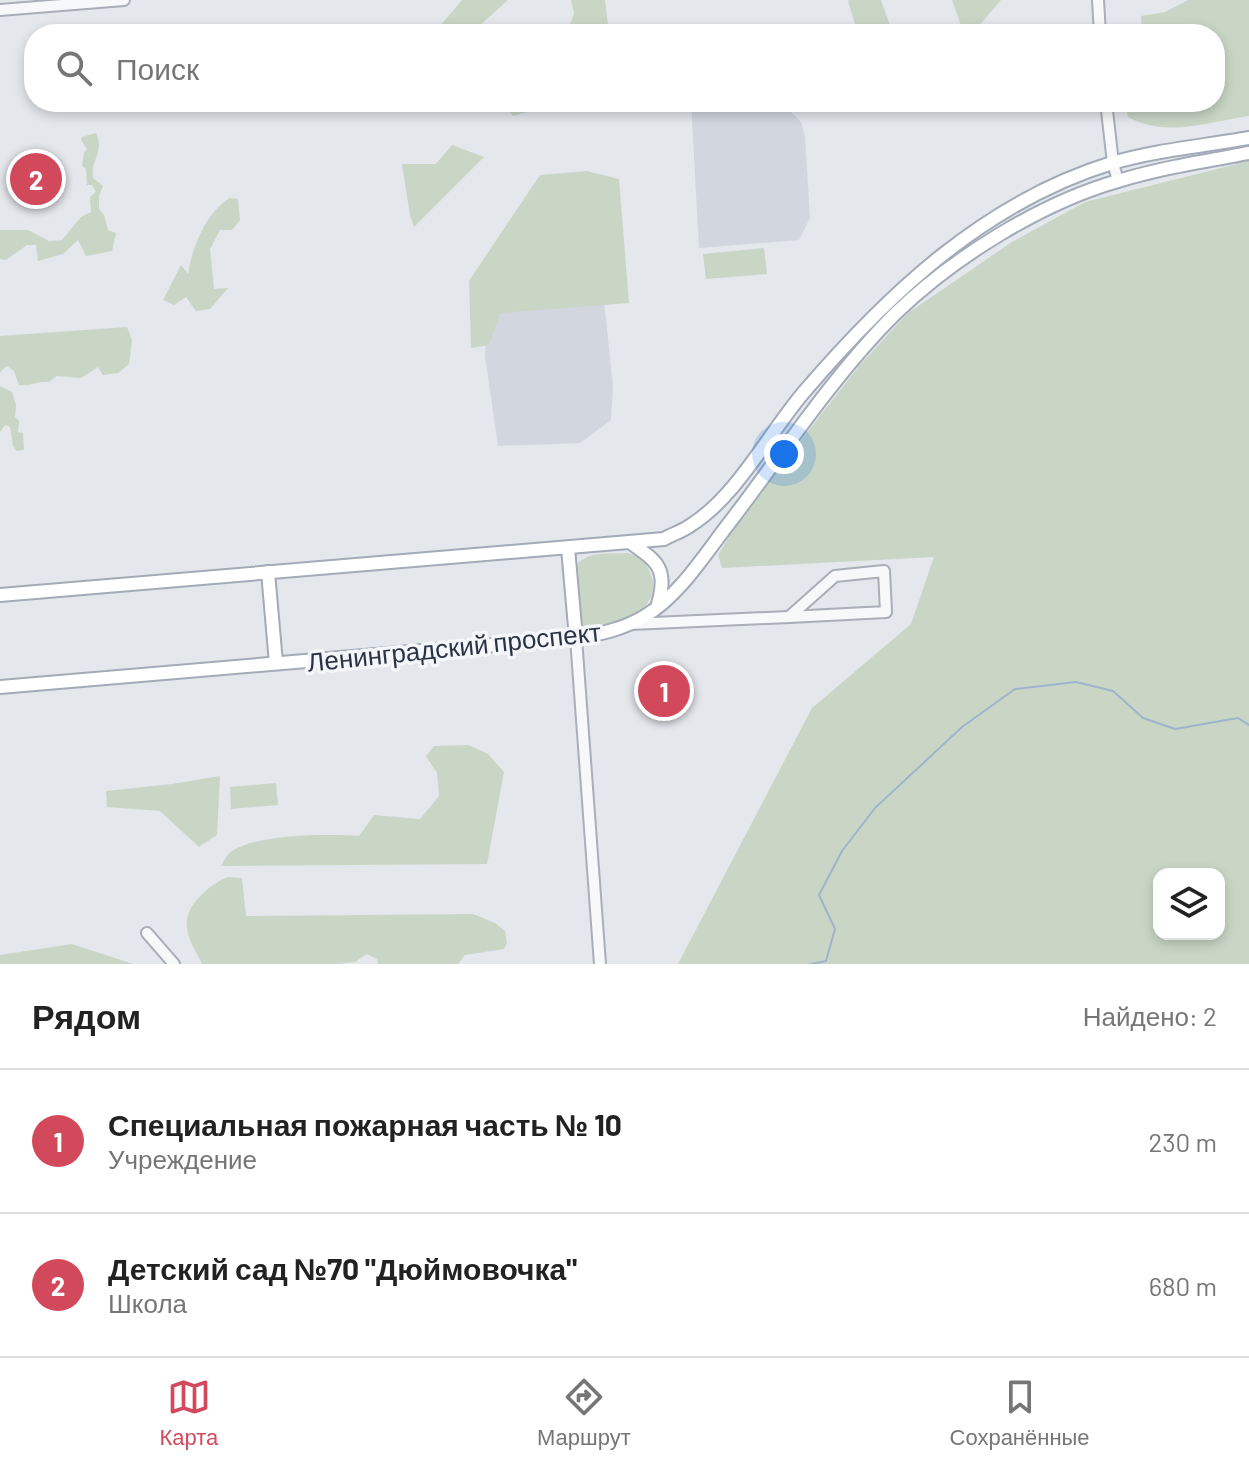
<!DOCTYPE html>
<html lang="ru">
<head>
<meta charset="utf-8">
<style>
  :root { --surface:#fff; --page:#f2f2f2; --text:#222; --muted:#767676; --line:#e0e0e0; --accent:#d1495b }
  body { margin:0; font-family:Barlow,sans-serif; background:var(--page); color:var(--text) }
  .controls { position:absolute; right:24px; bottom:24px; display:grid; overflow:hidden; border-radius:16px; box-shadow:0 4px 12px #0003 }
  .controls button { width:72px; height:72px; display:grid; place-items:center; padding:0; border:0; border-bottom:2px solid var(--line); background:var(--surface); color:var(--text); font:40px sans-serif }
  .you { position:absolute; left:784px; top:454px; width:28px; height:28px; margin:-20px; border:6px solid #fff; border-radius:50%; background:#1a73e8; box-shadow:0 0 0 12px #1a73e833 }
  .badge { display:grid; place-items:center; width:52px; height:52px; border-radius:50%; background:var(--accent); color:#fff; font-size:26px; font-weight:700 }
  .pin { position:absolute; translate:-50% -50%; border:4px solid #fff; box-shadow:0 2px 8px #0006 }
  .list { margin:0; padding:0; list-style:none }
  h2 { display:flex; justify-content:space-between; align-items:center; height:104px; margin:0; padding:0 32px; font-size:34px }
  h2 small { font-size:26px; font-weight:400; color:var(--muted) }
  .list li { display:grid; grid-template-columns:52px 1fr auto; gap:24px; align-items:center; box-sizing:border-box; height:144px; padding:0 32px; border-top:2px solid var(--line) }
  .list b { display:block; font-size:30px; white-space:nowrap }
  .list p { margin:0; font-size:26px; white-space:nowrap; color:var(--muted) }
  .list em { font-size:26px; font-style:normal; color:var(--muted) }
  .icon { flex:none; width:44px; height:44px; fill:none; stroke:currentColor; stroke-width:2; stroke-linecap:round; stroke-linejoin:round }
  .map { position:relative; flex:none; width:1249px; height:964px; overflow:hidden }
  .search { position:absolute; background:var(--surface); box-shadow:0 4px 12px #0003; left:24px; right:24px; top:24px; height:88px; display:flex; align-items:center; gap:20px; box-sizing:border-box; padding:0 28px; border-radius:32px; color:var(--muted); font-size:30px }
  .sheet { height:392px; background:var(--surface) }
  nav { display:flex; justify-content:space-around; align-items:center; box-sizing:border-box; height:112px; border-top:2px solid var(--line); background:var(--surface); font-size:22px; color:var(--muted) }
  nav a { display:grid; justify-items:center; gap:4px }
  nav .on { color:var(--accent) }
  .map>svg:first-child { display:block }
  .built { fill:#d2d6de }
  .green { fill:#c9d6c5; fill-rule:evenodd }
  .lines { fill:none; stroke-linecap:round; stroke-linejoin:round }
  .stream { stroke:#9fb4cc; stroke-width:2 }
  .minor-casing { stroke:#a9aeb7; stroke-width:14 }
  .major-casing { stroke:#a3abb8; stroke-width:16 }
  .minor { stroke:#f7f8fa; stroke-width:10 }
  .major { stroke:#fff; stroke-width:12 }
  .labels { text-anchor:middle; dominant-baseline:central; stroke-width:7; stroke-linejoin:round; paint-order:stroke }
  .street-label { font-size:26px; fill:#2b3445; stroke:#f4f6f9 }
</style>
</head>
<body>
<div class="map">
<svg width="1249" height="964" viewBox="0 0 1249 964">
  <rect width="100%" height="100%" fill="#e4e7ec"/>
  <g class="built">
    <polygon points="791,102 791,112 801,122 805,136 810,218 799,240 699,248 691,102"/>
    <polygon points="490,272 603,293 613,386 611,420 580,443 498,446 485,356"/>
  </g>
  <g class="green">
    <polygon points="462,0 507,0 507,1 470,34 436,34 435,32"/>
    <polygon points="571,0 605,0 609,34 567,34 574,13"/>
    <polygon points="850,0 881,0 893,34 858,34 848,1"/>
    <polygon points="952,0 1001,0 972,34 964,34"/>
    <path d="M 1188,0 L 1249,0 L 1249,116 C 1207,122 1167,138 1128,117 L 1125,102 L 1215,102 L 1215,34 L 1142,34 L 1141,16 L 1165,12 Z"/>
    <polygon points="503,102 562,102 513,116"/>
    <path d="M 96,133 C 105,153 90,160 93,178 L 103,186 L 99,196 L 99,209 L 104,215 L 108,230 L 116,233 L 112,251 L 86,256 L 78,240 L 63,254 L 38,261 L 36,245 L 27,245 L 6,260 L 0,259 L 0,230 L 28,230 L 49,241 L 62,240 L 81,217 L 91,212 L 90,197 L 96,192 L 92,185 L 87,185 L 86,169 L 82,166 L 84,152 L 87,149 L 81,140 L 82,137 Z"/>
    <polygon points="452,145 484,157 414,227 410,215 402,164 436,164"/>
    <path d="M 1249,161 L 1249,964 L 678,964 L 812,708 L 911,624 L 934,557 L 722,568 L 718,555 L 741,517 L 859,366 L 908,313 L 1012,242 L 1085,202 ZM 1159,874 L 1219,874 L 1219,934 L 1159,934 Z"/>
    <polygon points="587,171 619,179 629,303 500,313 489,345 471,348 469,281 540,175"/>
    <path d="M 230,198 L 238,199 L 240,220 L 232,230 L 220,230 L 210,249 L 214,289 L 228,288 L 210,309 L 196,311 L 186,297 L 174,305 L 163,300 L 181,265 L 188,274 C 192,247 207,211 230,198 Z"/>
    <polygon points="764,248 767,274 706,279 703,254"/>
    <path d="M 127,327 L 132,340 L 129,364 L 118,373 L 103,375 L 98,367 L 81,378 L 57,376 L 49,382 C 37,380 31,387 19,385 L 14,371 L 7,366 L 0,372 L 0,336 Z"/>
    <polygon points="0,386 12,392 16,405 15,417 19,421 18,432 23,433 24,450 17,451 13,446 10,427 5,425 0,432"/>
    <path d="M 627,553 C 638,555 646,562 650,572 C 666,609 615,632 585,629 L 579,624 L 574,571 C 581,550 608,554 627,553 Z"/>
    <path d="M 469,745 L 488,754 L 504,772 L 487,864 L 221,866 C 224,861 227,854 232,851 C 258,834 327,834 359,836 L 374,815 L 420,819 L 439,796 L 437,773 L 426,756 L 434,746 Z"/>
    <polygon points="220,776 217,835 199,847 160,811 107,807 106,791 172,784"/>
    <polygon points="276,783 278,805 231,809 230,787"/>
    <path d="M 228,877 L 242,878 L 246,916 L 473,914 L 495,923 L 505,931 L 507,943 L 504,949 L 465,955 L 458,964 L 378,964 L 377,959 L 367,954 L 355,962 L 335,964 L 202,964 C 197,953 188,940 187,928 C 184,905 209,885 228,877 Z"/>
    <polygon points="72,944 133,964 0,964 0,955"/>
  </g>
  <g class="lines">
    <polyline class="stream" points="811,964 826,961 835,929 819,895 842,851 875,808 962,727 1015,689 1076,682 1113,691 1143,718 1175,729 1238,718 1249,725"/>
    <defs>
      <g id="minor">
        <polyline points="1098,0 1100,34"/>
        <polyline points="0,10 124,0"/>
        <polyline points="1106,102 1113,163 1118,181"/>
        <polygon points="884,571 886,612 789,617 835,576"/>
        <polyline points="631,624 789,617"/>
        <polyline points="576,638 600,964"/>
        <polyline points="147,933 174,964"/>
      </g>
      <g id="major">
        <path d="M 631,543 C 658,562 668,569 658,604"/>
        <polyline points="568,548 576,638"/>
        <polyline points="268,572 276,663"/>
        <path d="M 0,595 L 664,539 C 673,534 683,531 691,525 C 737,496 769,433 804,392 C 888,294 985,202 1112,163 C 1156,150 1204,146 1249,138"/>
        <path d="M 0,687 L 576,638 C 600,634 624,629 645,616 C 680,595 705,554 730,522 C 782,454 835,373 896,313 C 954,257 1041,203 1118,181 C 1161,168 1205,161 1249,153"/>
      </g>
    </defs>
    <use href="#minor" class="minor-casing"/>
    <use href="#major" class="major-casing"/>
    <use href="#minor" class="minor"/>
    <use href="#major" class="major"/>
  </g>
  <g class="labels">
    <g class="street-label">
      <text transform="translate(454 646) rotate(-6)">Ленинградский проспект</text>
    </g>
  </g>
</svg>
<div class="controls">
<button><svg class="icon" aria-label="layers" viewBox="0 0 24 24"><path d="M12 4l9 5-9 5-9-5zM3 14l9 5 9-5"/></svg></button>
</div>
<div class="you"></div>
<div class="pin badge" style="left:664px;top:691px">1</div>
<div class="pin badge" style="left:36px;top:179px">2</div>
<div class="search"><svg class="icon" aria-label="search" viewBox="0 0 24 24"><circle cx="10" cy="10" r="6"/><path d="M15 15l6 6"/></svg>Поиск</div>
</div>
<section class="sheet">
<h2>Рядом<small>Найдено: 2</small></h2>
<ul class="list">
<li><span class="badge">1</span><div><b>Специальная пожарная часть № 10</b><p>Учреждение</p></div><em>230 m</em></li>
<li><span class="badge">2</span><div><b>Детский сад №70 &quot;Дюймовочка&quot;</b><p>Школа</p></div><em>680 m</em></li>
</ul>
</section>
<nav>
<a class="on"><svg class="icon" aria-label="map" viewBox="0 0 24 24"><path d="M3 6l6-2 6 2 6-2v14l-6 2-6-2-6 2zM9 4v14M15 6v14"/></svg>Карта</a>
<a><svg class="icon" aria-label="directions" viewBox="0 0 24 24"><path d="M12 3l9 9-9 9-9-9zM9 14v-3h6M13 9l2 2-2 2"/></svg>Маршрут</a>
<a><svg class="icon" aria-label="saved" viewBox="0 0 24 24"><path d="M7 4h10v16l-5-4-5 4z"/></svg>Сохранённые</a>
</nav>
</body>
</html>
